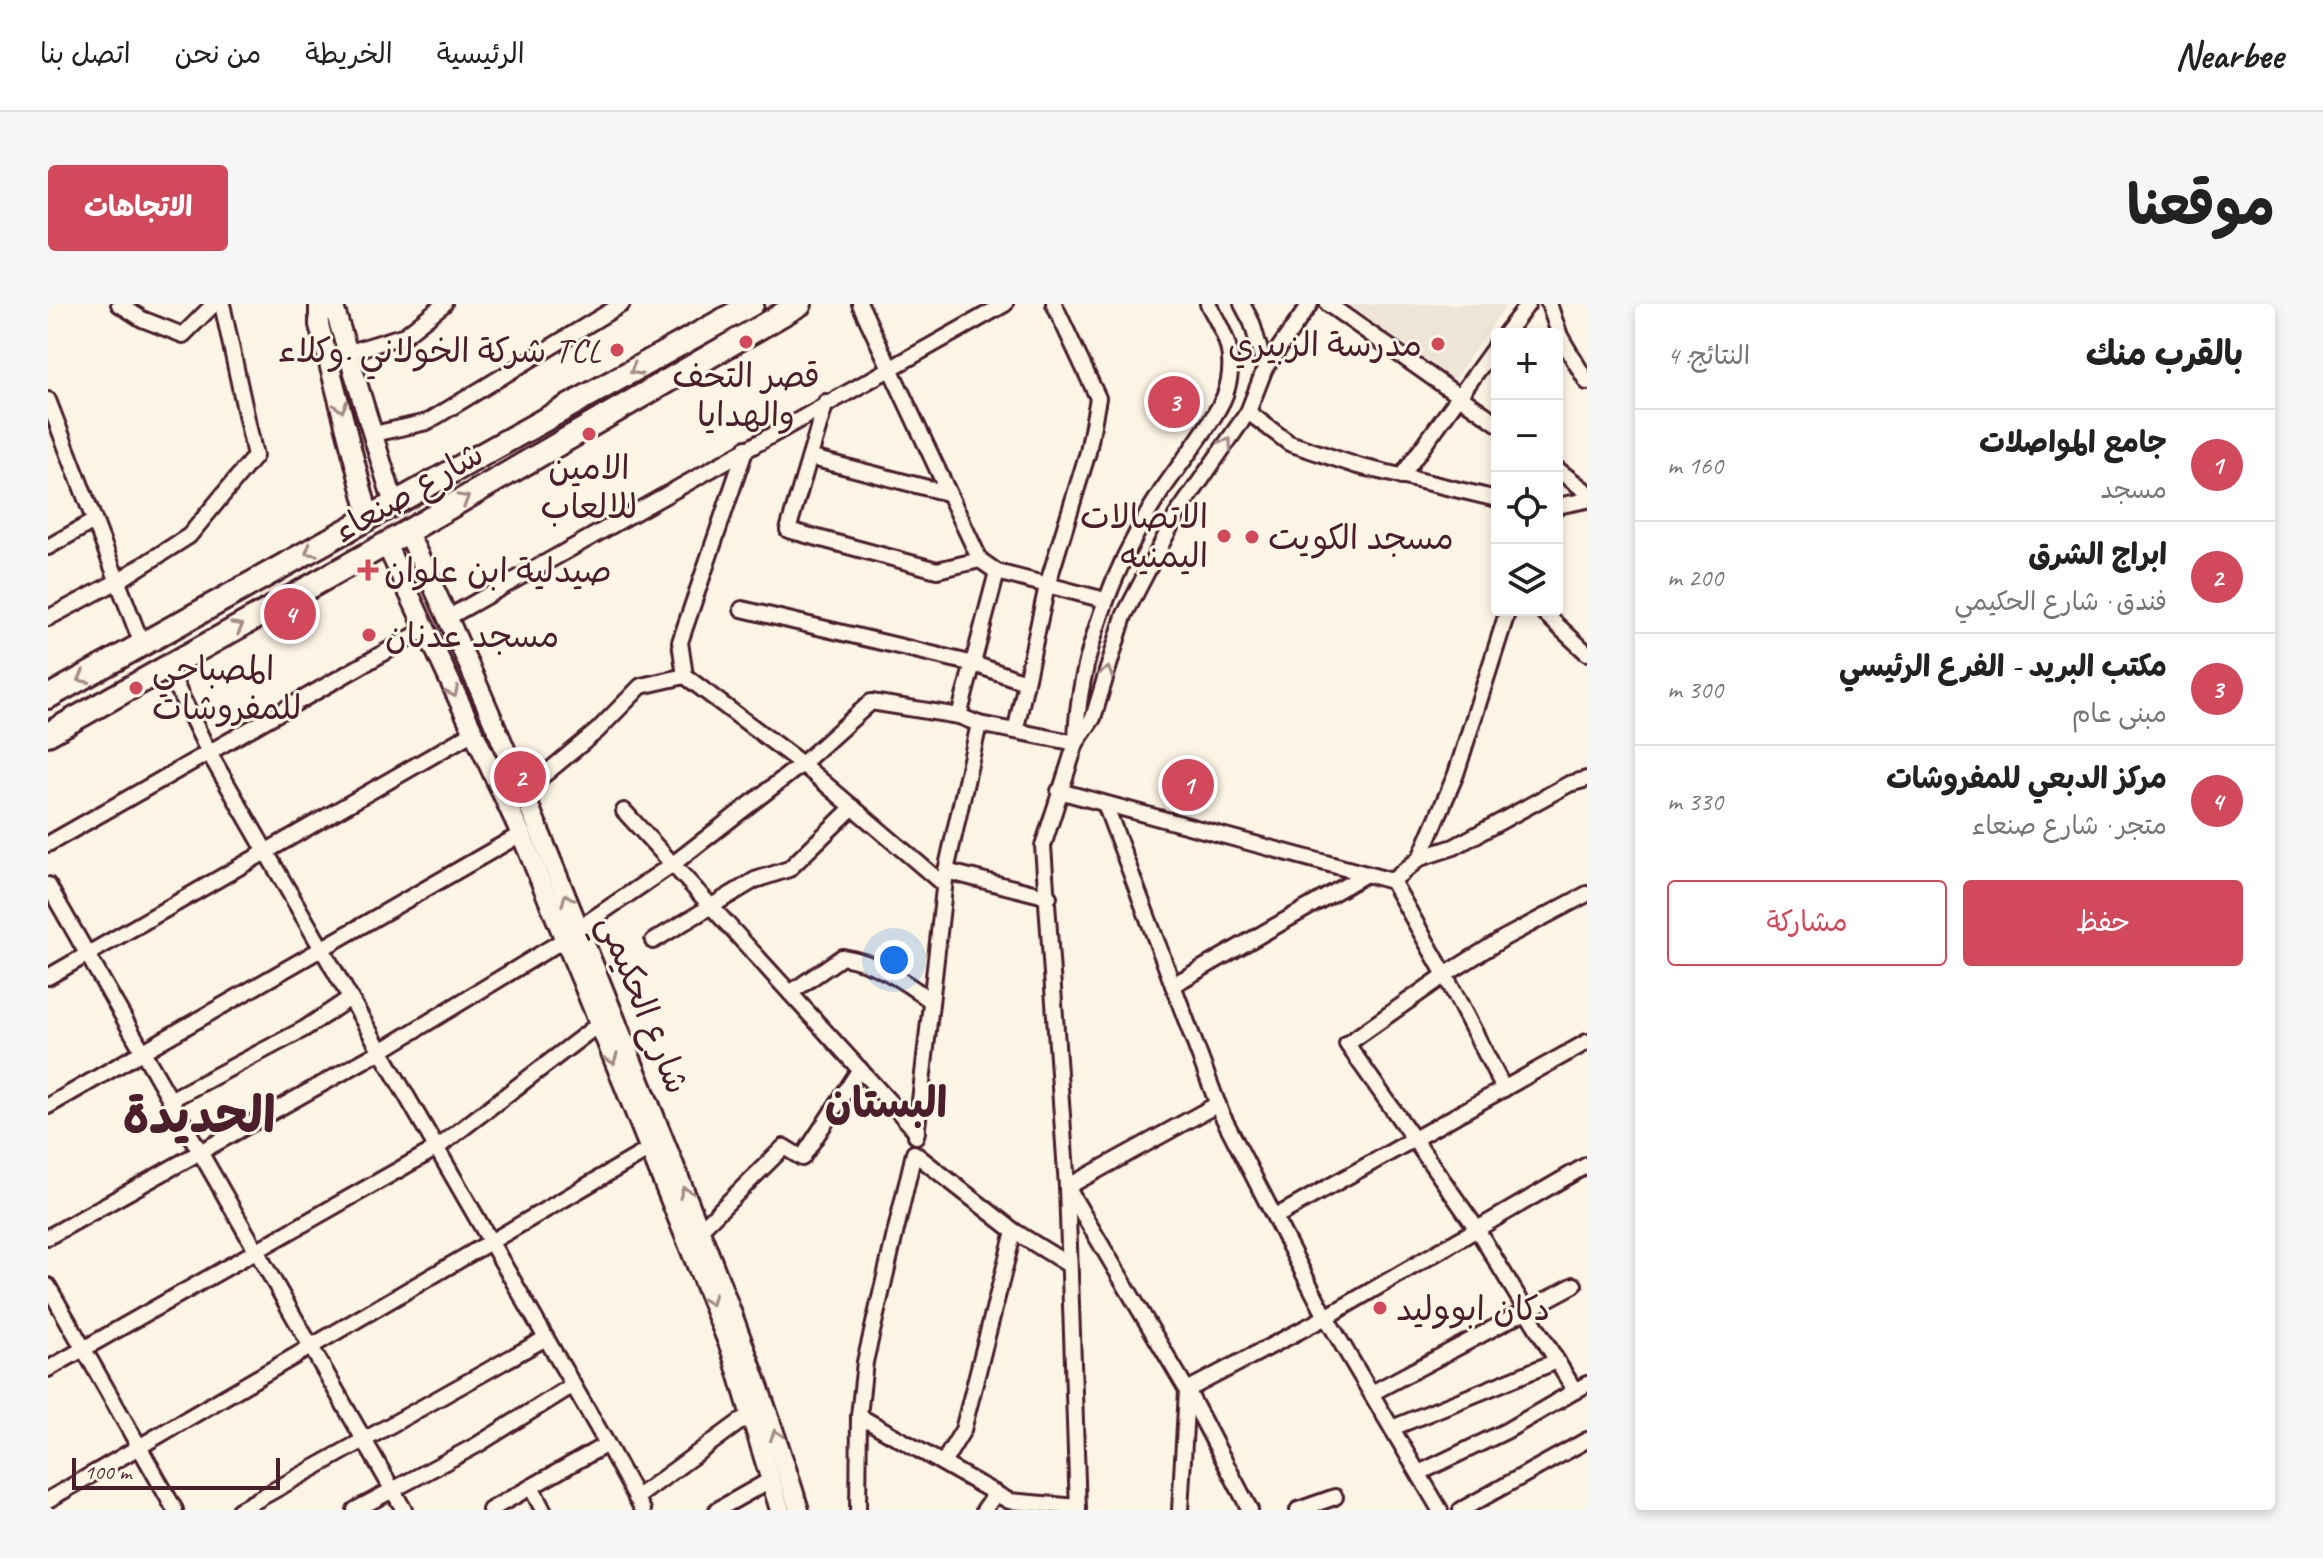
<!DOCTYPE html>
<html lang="ar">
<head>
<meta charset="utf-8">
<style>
  :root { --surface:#fff; --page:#f6f6f6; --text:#222; --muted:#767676; --line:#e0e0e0; --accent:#d1495b }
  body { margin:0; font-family:Caveat,"Playpen Sans Arabic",sans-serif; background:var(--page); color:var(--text); direction:rtl }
  .controls { position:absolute; right:24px; top:24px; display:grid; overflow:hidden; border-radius:8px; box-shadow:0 4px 12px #0003 }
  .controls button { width:72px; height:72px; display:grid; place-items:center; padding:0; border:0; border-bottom:2px solid var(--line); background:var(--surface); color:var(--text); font:40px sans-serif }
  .scale { position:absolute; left:24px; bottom:20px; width:208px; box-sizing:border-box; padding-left:8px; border:4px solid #4a1f2b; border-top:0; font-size:22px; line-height:28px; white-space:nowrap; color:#4a1f2b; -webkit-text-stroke:6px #fcf5e5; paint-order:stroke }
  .you { position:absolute; left:846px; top:656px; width:28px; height:28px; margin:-20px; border:6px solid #fff; border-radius:50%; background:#1a73e8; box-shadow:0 0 0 12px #1a73e833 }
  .badge { display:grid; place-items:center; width:52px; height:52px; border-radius:50%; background:var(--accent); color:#fff; font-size:26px; font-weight:700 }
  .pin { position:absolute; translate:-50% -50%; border:4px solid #fff; box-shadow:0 2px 8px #0006 }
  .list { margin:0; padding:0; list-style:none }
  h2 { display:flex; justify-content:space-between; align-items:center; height:104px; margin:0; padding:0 32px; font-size:34px }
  h2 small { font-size:26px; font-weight:400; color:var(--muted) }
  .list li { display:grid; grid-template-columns:52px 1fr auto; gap:24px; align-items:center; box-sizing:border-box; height:112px; padding:0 32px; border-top:2px solid var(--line) }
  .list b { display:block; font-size:30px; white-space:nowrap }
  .list p { margin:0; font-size:26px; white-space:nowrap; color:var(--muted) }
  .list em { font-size:26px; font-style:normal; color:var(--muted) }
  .actions { display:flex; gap:16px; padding:24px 32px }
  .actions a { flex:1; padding:18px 0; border:2px solid var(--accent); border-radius:8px; text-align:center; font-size:28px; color:var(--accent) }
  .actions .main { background:var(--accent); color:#fff }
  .icon { flex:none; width:44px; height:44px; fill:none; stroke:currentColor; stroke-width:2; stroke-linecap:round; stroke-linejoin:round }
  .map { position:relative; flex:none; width:1539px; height:1206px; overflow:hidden; direction:ltr; border-radius:8px }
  header { display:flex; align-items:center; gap:48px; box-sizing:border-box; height:112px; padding:0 40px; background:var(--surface); border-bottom:2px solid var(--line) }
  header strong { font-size:38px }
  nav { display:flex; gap:44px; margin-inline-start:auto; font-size:28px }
  .intro { display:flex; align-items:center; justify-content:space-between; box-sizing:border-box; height:192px; padding:0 48px }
  h1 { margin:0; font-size:56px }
  .button { padding:20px 36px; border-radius:8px; background:var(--accent); color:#fff; font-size:28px; font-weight:700 }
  main { display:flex; gap:48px; padding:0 48px }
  aside { flex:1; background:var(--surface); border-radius:8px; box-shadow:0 4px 12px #0003 }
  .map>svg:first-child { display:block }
  .built { fill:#eee5d7 }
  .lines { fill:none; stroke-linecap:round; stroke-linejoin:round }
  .minor-casing { stroke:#4a1f2b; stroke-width:20 }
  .tertiary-casing { stroke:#4a1f2b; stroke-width:24 }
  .trunk-casing { stroke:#4a1f2b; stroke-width:28 }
  .minor { stroke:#fcf5e5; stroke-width:14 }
  .tertiary { stroke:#fcf5e5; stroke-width:18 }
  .trunk { stroke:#fcf5e5; stroke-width:22 }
  .oneway { stroke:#a38a88 }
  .poi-dot { fill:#d1495b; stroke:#fcf5e5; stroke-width:3 }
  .labels { text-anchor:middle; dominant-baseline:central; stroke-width:6; stroke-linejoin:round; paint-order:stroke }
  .poi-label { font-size:34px; fill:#4a1f2b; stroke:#fcf5e5; text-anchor:start }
  .street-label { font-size:34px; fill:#4a1f2b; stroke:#fcf5e5 }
  .district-label { font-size:42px; font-weight:bold; fill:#4a1f2b; stroke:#fcf5e5 }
  .town-label { font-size:50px; font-weight:bold; fill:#4a1f2b; stroke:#fcf5e5 }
</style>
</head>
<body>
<header>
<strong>Nearbee</strong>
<nav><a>الرئيسية</a><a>الخريطة</a><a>من نحن</a><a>اتصل بنا</a></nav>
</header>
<div class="intro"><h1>موقعنا</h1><a class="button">الاتجاهات</a></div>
<main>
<aside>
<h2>بالقرب منك<small>النتائج: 4</small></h2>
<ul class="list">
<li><span class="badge">1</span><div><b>جامع المواصلات</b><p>مسجد</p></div><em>160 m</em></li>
<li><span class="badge">2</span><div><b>ابراج الشرق</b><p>فندق · شارع الحكيمي</p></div><em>200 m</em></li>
<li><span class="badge">3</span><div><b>مكتب البريد - الفرع الرئيسي</b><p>مبنى عام</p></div><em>300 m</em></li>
<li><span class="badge">4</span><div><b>مركز الدبعي للمفروشات</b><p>متجر · شارع صنعاء</p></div><em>330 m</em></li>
</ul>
<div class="actions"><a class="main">حفظ</a><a>مشاركة</a></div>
</aside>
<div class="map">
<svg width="1539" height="1206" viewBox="0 0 1539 1206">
  <rect width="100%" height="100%" fill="#fcf5e5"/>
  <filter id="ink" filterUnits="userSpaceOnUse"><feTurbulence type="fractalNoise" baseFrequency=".0125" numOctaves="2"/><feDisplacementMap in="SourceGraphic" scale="16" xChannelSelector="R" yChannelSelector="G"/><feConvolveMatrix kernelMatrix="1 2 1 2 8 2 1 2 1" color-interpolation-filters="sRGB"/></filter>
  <g filter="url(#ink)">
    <polygon class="built" points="1291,0 1459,0 1404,79"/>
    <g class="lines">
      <defs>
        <g id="minor">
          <polyline points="71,0 94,15 135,31 166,0"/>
          <polyline points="812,0 932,256 949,268 1057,296"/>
          <polyline points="1280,0 1449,119"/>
          <polyline points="1501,0 1512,32 1539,78"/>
          <polyline points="1457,30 1480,0"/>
          <polyline points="302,48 357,31 396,0"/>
          <polyline points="1217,64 1262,0"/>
          <polyline points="0,96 95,343"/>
          <polyline points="778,98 740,226 889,266 932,256"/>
          <polyline points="1200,108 1241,139 1310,162 1449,195"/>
          <polyline points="326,130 379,118 574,0"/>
          <polyline points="764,154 899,189"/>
          <polyline points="1509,165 1539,188"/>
          <polyline points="1353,173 1449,40"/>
          <polyline points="1509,202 1539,196"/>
          <polyline points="0,243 46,217"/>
          <polyline points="694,305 926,360 977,378"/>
          <polyline points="1493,306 1539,349"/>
          <polyline points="401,313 957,0"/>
          <polyline points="0,314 70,277 141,232 207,152 174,0"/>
          <polyline points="119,363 160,447 559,1140"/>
          <polyline points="911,412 949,268"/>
          <polyline points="968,424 999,282 1040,148 1050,94 1006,0"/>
          <path d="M 1028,439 C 1029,355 1068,257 1113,188 C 1129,164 1168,115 1177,91 C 1190,53 1178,32 1160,0"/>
          <polyline points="1011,487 1344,577 1372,554 1408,470 1460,306"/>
          <polyline points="474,489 549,427 593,382 637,372"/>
          <polyline points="1057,500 1173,809 1278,1013 1392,1206"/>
          <polyline points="576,507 869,828"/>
          <polyline points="0,540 376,326"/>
          <polyline points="1372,554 1406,543 1521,480 1539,475"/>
          <polyline points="898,567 931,420 1028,439"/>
          <polyline points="1344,577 1397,671 1299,740 1429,925 1527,1087"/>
          <polyline points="0,581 356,1206"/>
          <polyline points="896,581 754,460 823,398 911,412 931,420"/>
          <polyline points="531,624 625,560 754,460 637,372 632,338 698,144"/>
          <polyline points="605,637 707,576 741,565 805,503"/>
          <polyline points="0,673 424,429"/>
          <polyline points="1125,681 1318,570"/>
          <path d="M 742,689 L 794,653 C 828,658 856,677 883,697"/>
          <polyline points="1456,785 1397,671 1456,634 1539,590"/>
          <polyline points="122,796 256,725 302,694"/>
          <polyline points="1170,800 1019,883 1139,1086 1202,1206"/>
          <polyline points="0,802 473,530"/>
          <polyline points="868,832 898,567 1001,593"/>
          <polyline points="1227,913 1539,738"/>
          <polyline points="652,926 736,843 754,854 812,765"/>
          <polyline points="0,933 333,747 517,635"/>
          <polyline points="0,982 127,1206"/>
          <polyline points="0,1065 389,844 551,720"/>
          <polyline points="1139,1086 1278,1013 1539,861"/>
          <polyline points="1324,1089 1526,981"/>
          <polyline points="811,1112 961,1197 1030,1203"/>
          <polyline points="1344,1124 1509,1057"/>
          <polyline points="895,1159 915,1126 966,927"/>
          <polyline points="1371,1169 1458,1127 1539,1080"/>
          <polyline points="483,1183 495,1206"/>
          <polyline points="588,1194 704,1109"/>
          <polyline points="0,1196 600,846"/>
          <polyline points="191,1206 498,1034"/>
          <polyline points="307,1206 429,1141 525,1081"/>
          <polyline points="442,1206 559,1140 595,1206"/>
          <polyline points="669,1206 724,1175"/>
          <polyline points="810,1206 811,1112 817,1058 866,849 966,927 1021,961"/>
          <polyline points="936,1206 948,1189"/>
          <polyline points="1030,1206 1019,883 995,542 1028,439 1045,414 1076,312 1128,212 1200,108 1217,64 1204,19 1194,0"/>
          <polyline points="1132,1206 1139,1087"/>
          <polyline points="1250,1206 1287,1193"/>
          <polyline points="1413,1206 1539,1136"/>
        </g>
        <g id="tertiary">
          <polyline points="271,0 271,21 321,213"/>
          <polyline points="285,0 346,200"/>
          <path d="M 359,227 C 439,393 507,564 575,735 C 638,891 702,1045 751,1206"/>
          <polyline points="338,240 473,530 534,677 683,1046 732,1206"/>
        </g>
        <g id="trunk">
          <polyline points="0,393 704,0"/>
          <polyline points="0,430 338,240 752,0"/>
        </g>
      </defs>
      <use href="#minor" class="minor-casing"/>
      <use href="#tertiary" class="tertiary-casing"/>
      <use href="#trunk" class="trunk-casing"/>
      <use href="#minor" class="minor"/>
      <use href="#tertiary" class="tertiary"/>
      <use href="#trunk" class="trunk"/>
    </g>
    <defs><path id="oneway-chevron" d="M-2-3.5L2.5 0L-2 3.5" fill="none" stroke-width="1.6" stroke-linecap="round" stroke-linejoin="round" transform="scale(2)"/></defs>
    <g class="oneway">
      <use href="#oneway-chevron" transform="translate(587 66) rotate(150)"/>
      <use href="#oneway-chevron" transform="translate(293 103) rotate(75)"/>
      <use href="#oneway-chevron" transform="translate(1179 139) rotate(-55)"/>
      <use href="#oneway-chevron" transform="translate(416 195) rotate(-30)"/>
      <use href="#oneway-chevron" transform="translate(262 247) rotate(150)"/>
      <use href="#oneway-chevron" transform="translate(190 323) rotate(-29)"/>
      <use href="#oneway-chevron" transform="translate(1059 368) rotate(-73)"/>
      <use href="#oneway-chevron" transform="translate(35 374) rotate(152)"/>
      <use href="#oneway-chevron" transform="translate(405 388) rotate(65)"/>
      <use href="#oneway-chevron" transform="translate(519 595) rotate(-112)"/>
      <use href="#oneway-chevron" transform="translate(564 755) rotate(69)"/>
      <use href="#oneway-chevron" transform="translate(637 888) rotate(-112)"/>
      <use href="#oneway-chevron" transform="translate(662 996) rotate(68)"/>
      <use href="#oneway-chevron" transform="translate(728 1131) rotate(-107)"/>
    </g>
  </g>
  <g class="poi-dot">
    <circle cx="698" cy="38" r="8"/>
    <circle cx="1390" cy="40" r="8"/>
    <circle cx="569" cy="46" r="8"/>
    <circle cx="541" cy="130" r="8"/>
    <circle cx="1176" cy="232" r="8"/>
    <circle cx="1204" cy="233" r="8"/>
    <path d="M316 254h8v8h8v8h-8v8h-8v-8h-8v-8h8z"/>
    <circle cx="321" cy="331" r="8"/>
    <circle cx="88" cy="384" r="8"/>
    <circle cx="1332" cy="1004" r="8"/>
  </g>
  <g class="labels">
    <g class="poi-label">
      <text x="1374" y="40" text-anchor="end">مدرسة الزبيري</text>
      <text x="553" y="46" text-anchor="end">شركة الخولاني .وكلاء TCL</text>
      <text x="698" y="71" text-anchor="middle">قصر التحف<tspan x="698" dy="39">والهدايا</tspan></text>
      <text x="541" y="163" text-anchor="middle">الامين<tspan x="541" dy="39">للالعاب</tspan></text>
      <text x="1160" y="212" text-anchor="end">الاتصالات<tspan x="1160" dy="39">اليمنيه</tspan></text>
      <text x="1220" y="233">مسجد الكويت</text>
      <text x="336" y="266">صيدلية ابن علوان</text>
      <text x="337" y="331">مسجد عدنان</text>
      <text x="104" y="364">المصباحي<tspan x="104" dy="39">للمفروشات</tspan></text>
      <text x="1348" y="1004">دكان ابووليد</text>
    </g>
    <g class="street-label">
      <text transform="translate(360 188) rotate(-30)">شارع صنعاء</text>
      <text transform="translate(596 700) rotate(68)">شارع الحكيمي</text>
    </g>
    <g class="district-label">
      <text x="838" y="799">البستان</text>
    </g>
    <g class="town-label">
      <text x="151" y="811">الحديدة</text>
    </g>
  </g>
</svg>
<div class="controls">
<button>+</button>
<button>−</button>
<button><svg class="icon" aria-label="locate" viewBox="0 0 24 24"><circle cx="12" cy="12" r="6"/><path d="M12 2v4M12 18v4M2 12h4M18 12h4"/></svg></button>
<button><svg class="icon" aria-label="layers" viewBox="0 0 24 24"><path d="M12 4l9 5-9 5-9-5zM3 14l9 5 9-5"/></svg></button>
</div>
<div class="scale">100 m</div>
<div class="you"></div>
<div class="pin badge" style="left:1140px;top:481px">1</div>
<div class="pin badge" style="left:472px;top:473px">2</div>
<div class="pin badge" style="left:1126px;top:98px">3</div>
<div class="pin badge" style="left:242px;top:310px">4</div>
</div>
</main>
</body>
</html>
